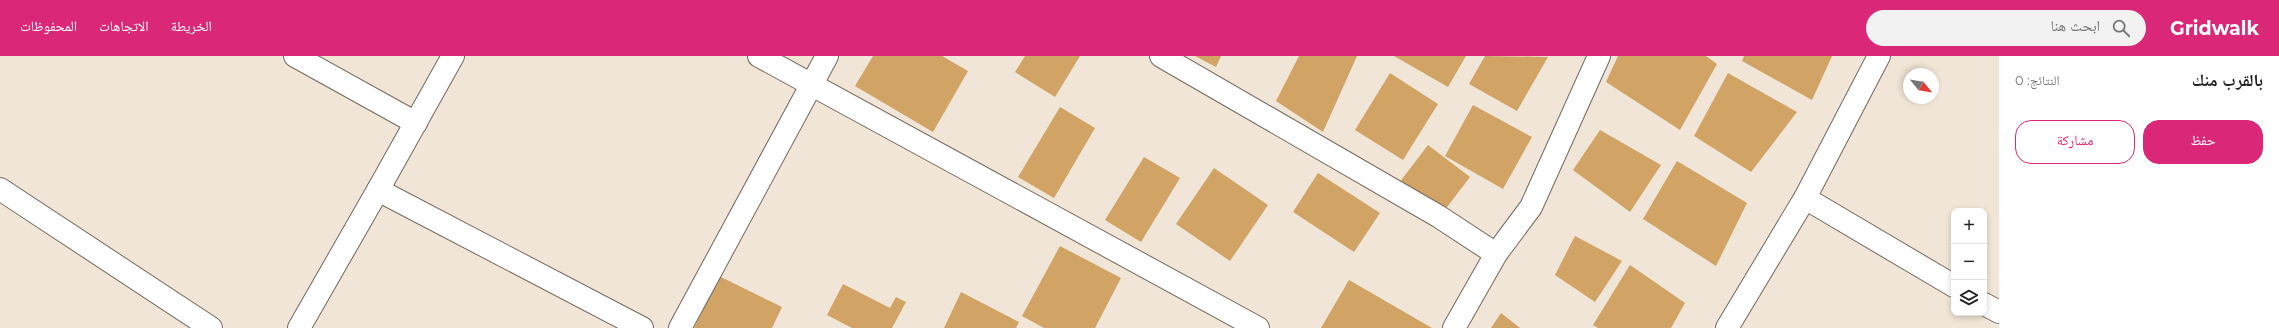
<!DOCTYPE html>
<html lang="ar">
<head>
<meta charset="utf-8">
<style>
  :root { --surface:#fff; --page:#f2f2f2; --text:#222; --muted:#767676; --line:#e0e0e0; --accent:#db2777 }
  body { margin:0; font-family:Montserrat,"Noto Naskh Arabic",sans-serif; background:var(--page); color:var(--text); direction:rtl }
  .controls { position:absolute; right:12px; bottom:12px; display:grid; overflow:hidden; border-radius:8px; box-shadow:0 2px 6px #0003 }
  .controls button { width:36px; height:36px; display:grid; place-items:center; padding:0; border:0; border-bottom:1px solid var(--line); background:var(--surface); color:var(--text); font:20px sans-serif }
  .compass { position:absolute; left:1903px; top:12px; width:36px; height:36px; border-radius:50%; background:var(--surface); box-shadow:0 2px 6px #0003; rotate:120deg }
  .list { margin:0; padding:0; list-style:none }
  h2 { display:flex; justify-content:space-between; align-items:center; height:52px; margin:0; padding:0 16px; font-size:17px }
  h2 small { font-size:13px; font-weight:400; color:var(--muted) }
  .actions { display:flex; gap:8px; padding:12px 16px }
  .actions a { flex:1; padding:9px 0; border:1px solid var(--accent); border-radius:16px; text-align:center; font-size:14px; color:var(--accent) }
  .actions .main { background:var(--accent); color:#fff }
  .icon { flex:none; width:22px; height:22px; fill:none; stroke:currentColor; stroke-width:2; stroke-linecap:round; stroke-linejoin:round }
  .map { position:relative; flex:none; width:1999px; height:272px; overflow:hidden; direction:ltr }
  header { display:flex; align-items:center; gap:24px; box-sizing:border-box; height:56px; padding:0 20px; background:var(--accent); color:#fff }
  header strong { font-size:19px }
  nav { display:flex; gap:22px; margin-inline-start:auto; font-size:14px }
  .search { width:280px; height:36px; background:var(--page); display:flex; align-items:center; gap:10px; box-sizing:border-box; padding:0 14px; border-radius:22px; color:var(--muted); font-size:15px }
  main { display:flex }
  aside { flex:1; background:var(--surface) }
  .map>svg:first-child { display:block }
  .building { fill:#d1a465 }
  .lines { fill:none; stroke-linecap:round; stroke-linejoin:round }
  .street-casing { stroke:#73695d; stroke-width:24 }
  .secondary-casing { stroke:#73695d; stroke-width:24 }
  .street { stroke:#fff; stroke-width:22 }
  .secondary { stroke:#fff; stroke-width:22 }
</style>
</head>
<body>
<header>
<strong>Gridwalk</strong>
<div class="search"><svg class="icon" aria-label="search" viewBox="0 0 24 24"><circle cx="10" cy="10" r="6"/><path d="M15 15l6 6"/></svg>ابحث هنا</div>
<nav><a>الخريطة</a><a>الاتجاهات</a><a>المحفوظات</a></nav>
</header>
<main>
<aside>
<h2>بالقرب منك<small>النتائج: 0</small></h2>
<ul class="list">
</ul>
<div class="actions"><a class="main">حفظ</a><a>مشاركة</a></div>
</aside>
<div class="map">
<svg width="1999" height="272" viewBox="0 0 1999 272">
  <rect width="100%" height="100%" fill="#f0e5d6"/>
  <g class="building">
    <polygon points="873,0 942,0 968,15 933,76 855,30"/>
    <polygon points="1025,0 1080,0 1055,41 1015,16"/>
    <polygon points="1195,0 1221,0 1216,11"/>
    <polygon points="1299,0 1357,0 1323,76 1276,45"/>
    <polygon points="1394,0 1466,0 1448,31"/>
    <polygon points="1485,0 1548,1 1517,55 1469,28"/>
    <polygon points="1618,0 1706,0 1717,8 1680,74 1606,26"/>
    <polygon points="1744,0 1832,0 1812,44 1742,5"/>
    <polygon points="1390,17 1438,48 1403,104 1355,74"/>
    <polygon points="1728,17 1797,56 1751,116 1694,80"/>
    <polygon points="1473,49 1532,81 1503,133 1445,100"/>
    <polygon points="1060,51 1095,72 1054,142 1018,121"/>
    <polygon points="1600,74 1661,109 1630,156 1573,114"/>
    <polygon points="1428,89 1470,121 1441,159 1399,127"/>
    <polygon points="1144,101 1180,122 1141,186 1105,164"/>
    <polygon points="1677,105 1747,147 1716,210 1643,163"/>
    <polygon points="1214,112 1268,149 1230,205 1176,168"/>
    <polygon points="1318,117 1380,157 1354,196 1293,156"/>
    <polygon points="1575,180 1622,205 1595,246 1555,219"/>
    <polygon points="1060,190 1121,222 1095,272 1044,272 1022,260"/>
    <polygon points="1630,209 1685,247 1671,272 1598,272 1593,269"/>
    <polygon points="719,220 782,251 772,272 694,272"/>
    <polygon points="1349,224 1432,272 1321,272"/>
    <polygon points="843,228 890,252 896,241 906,246 892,272 852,272 827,259"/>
    <polygon points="961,236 1019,266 1016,272 944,272"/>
    <polygon points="1501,257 1520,272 1491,272"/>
  </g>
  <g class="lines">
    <defs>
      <g id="street">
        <polyline points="759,0 1258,272"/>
        <polyline points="1161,0 1438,160 1496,198"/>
        <polyline points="0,133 211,272"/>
        <polyline points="378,134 642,272"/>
        <polyline points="1805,142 1954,230"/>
        <polyline points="1984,248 1999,256"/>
        <polyline points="680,272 827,0"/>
        <polyline points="1454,272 1496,198 1531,151 1599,0"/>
      </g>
      <g id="secondary">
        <polyline points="295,0 416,67"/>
        <polyline points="299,272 378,134 453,0"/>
        <polyline points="1727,272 1805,142 1879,0"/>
      </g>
    </defs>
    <use href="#street" class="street-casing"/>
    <use href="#secondary" class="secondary-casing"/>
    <use href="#street" class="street"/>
    <use href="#secondary" class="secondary"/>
  </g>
</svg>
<div class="controls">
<button>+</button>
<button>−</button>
<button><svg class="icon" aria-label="layers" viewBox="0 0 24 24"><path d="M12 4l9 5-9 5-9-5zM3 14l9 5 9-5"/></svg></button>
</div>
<svg class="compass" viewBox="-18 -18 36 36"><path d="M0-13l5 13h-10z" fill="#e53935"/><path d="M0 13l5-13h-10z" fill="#767676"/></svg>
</div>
</main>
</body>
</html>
